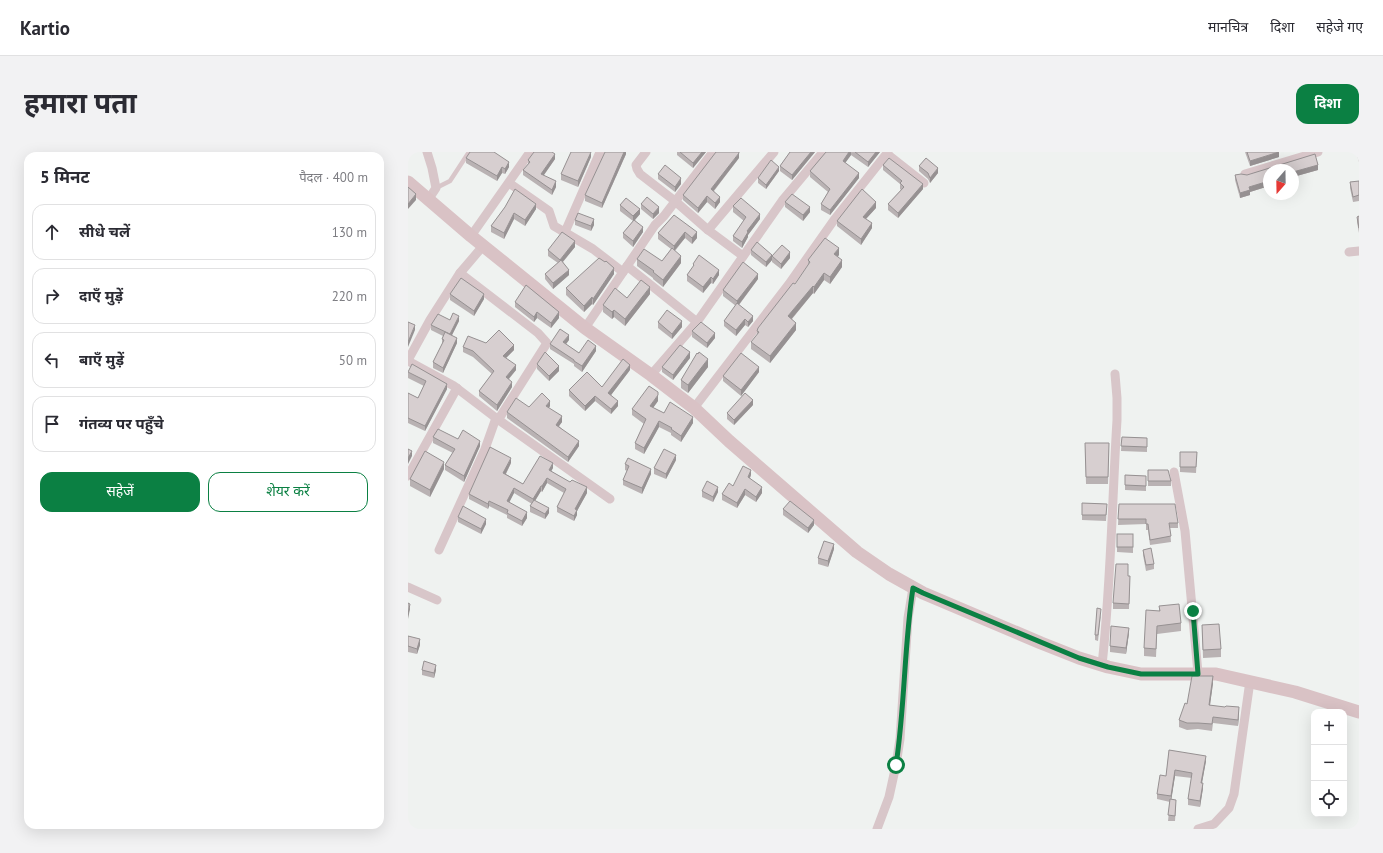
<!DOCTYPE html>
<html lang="hi">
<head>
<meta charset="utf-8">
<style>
  :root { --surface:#fff; --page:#f2f2f3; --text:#2b2b33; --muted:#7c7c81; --line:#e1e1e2; --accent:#0b8043 }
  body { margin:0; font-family:"PT Sans","Noto Sans Devanagari",sans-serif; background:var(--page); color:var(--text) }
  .controls { position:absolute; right:12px; bottom:12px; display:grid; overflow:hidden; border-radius:8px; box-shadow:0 4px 16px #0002 }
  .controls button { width:36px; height:36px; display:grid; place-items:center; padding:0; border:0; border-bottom:1px solid var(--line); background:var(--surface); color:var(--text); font:20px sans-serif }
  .compass { position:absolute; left:855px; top:12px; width:36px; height:36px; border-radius:50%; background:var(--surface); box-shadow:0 4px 16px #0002; rotate:200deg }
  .stop { position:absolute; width:12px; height:12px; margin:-9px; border:3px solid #0b8043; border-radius:50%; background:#fff }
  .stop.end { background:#0b8043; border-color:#fff; box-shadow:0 1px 4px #0008 }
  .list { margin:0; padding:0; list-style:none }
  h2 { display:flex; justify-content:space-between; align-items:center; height:52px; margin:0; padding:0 16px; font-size:17px }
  h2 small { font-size:13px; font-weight:400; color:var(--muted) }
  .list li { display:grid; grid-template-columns:26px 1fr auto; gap:12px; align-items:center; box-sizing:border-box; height:56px; margin:0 8px 8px; padding:0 8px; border:1px solid var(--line); border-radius:12px }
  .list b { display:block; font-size:15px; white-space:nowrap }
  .list em { font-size:13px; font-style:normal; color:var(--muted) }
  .actions { display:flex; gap:8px; padding:12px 16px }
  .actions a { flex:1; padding:9px 0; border:1px solid var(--accent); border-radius:12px; text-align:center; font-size:14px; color:var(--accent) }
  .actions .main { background:var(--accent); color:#fff }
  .icon { flex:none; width:22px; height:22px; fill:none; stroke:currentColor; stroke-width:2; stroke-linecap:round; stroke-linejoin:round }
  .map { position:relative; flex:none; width:951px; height:677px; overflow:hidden; border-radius:12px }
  header { display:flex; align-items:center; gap:24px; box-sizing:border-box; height:56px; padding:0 20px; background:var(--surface); border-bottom:1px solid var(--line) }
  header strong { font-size:19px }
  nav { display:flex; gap:22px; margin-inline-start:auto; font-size:14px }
  .intro { display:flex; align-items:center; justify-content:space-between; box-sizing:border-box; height:96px; padding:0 24px }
  h1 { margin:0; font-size:28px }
  .button { padding:10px 18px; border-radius:12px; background:var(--accent); color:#fff; font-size:14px; font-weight:700 }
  main { display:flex; gap:24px; padding:0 24px }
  aside { flex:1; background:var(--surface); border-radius:12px; box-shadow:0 4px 16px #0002 }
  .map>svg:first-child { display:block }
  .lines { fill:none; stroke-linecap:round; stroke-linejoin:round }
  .lane { stroke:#d8c6c9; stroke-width:4.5 }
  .street { stroke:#d8c6c9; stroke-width:9 }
  .secondary { stroke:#d9c2c5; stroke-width:13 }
  .wall { fill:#b9b2b3 }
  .shaded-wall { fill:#969192 }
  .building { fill:#d7cfd0; stroke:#969192 }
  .route { stroke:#0b8043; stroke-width:5 }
</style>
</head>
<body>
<header>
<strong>Kartio</strong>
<nav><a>मानचित्र</a><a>दिशा</a><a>सहेजे गए</a></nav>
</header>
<div class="intro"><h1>हमारा पता</h1><a class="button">दिशा</a></div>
<main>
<aside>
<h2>5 मिनट<small>पैदल · 400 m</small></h2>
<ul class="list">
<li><svg class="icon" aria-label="ahead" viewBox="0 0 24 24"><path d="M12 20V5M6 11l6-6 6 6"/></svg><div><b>सीधे चलें</b></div><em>130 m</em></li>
<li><svg class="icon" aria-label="right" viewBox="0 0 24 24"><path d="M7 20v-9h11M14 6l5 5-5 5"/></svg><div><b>दाएँ मुड़ें</b></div><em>220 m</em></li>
<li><svg class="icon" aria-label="left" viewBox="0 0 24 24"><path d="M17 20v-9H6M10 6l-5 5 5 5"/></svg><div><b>बाएँ मुड़ें</b></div><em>50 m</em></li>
<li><svg class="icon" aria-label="arrive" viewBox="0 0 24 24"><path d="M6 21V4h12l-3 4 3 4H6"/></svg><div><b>गंतव्य पर पहुँचे</b></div></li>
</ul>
<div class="actions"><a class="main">सहेजें</a><a>शेयर करें</a></div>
</aside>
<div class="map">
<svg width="951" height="677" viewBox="0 0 951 677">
  <rect width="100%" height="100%" fill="#eff2f0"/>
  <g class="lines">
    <polyline class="lane" points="28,36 42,29 61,0"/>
    <g class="street">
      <polyline points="19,0 24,16 28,36 20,48"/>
      <polyline points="238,0 228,13 229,17 232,22 267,49 300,78"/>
      <polyline points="479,2 516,31"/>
      <polyline points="837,22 910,0"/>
      <polyline points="101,31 141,59 146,74 185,97 215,120"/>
      <polyline points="157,80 192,0"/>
      <polyline points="63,84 122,0"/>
      <polyline points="941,100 951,99"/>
      <polyline points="335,104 300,78 366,0"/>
      <polyline points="219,114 289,170"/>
      <polyline points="177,176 247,73 256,64 305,0"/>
      <polyline points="0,208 22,168 52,121 75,94"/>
      <polyline points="0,209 46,234 88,266 202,347"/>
      <polyline points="243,223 289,170 374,49 415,0"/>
      <polyline points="286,256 381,132 426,68 480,0"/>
      <polyline points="766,320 777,379 790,521"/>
      <polyline points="0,324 49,236"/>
      <polyline points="31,398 77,297 88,266 92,265 139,191 130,181 52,121"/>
      <polyline points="0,435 29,448"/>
      <path d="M 694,513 C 703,432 704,350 709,268 L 709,246 L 707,222"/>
      <polyline points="469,677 481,645 488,613 492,587 500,466 505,436"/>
      <polyline points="790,677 806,672 821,656 826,642 842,529"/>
    </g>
    <polyline class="secondary" points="0,30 63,84 177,176 243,223 286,256 321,289 449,400 481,422 515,441 633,491 671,506 700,515 733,522 808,522 887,540 951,560"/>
  </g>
  <g class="wall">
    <polygon points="218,0 218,2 194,56 177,49 177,43"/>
    <polygon points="269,0 298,0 285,16 269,3"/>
    <polygon points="382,0 407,0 384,28 372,19 372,14"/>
    <polygon points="418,0 472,0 460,15 443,3 437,11 451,26 422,63 413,58 413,52 420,40 402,25 402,19"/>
    <polygon points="837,0 871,0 871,5 842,14"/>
    <polygon points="948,0 951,0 951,10"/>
    <polygon points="907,2 910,13 910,18 885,25 885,18 861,18 861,34 842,40 842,43 832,46 827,28 827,23 833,22 839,23"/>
    <polygon points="183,5 170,35 153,28 153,22"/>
    <polygon points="58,6 101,15 97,22 94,21 89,29 58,11"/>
    <polygon points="331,6 306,39 312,50 307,57 299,50 290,61 275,48 275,43"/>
    <polygon points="147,7 136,23 148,35 144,43 115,23 115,18 120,12 120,8"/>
    <polygon points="475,13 515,37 490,66 480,58 480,52 493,38 492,37 492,32 475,18"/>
    <polygon points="511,14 530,21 522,31 520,27 511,19"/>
    <polygon points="371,19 358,37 350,31 350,26"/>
    <polygon points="250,22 273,32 267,40 250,27"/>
    <polygon points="951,29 951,49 945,50 942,36 942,30"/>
    <polygon points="377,50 402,60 395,69 377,55"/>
    <polygon points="233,52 251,61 245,67 233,57"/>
    <polygon points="212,53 232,62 227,68 235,80 225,95 215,86 215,81 225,69 212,59"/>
    <polygon points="325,54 352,67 340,83 340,85 334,96 325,89 325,84 336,69 325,60"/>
    <polygon points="97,55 128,57 117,74 106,67 96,87 83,80 83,74"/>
    <polygon points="468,56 458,67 464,76 453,93 429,74 429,69"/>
    <polygon points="266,63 289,86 284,92 277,86 267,99 273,111 255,135 245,127 245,126 229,114 229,107 254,109 263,97 250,87 250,81"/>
    <polygon points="951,64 951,81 949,70 949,65"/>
    <polygon points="167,68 186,73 183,79 167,73"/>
    <polygon points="167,95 155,110 161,123 145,137 137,127 137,122 150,111 140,104 140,98"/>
    <polygon points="343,98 364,108 358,115 343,103"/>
    <polygon points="431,103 430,104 434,115 422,132 416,128 406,142 405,141 384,167 388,178 362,211 343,197 343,190 349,183 349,179 387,132 400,113 400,108"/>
    <polygon points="364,104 382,106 373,117 364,110"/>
    <polygon points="197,110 206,122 185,153 184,152 176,160 158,143 158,136"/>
    <polygon points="285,112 311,123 305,132 303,131 295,141 279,129 279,123 285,115"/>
    <polygon points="350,127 331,153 345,169 340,175 337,173 328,184 316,174 316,169 328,154 315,144 315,138"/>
    <polygon points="42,142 76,147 66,164 42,148"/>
    <polygon points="242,142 217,174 206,165 204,167 195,160 195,153 219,146"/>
    <polygon points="107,150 151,166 143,176 129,166 126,170 107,155"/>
    <polygon points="42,168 51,169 44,183 49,191 35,221 25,216 25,210 34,192 34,187 35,184 23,178 23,173"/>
    <polygon points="250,170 274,175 264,187 250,176"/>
    <polygon points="284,179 307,186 299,196 284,185"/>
    <polygon points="161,188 158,192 171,201 188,199 174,220 166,214 166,212 142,197 142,192"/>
    <polygon points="78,191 106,198 98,206 108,218 101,227 104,235 89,259 71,244 71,239 84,222 65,205 55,200 55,195"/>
    <polygon points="290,202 300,215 280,241 273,236 273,228"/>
    <polygon points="282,206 265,228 254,220 254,215"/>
    <polygon points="129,212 151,219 141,229 129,217"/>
    <polygon points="222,218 203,243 210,254 203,262 187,249 177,259 161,244 161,238 194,235"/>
    <polygon points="0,220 39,237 17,279 0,271 0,241 10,246 16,234 0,226"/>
    <polygon points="351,220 333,244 315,229 315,224"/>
    <polygon points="250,249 245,256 256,261 285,271 273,290 263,283 263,281 251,275 236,302 227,297 227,291 236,272 224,263 224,257"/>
    <polygon points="345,253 326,273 319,267 319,261"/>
    <polygon points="142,254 141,256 154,270 151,274 171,294 160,310 99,266 99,260 121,255"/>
    <polygon points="25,285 50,287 72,294 56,330 37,318 37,313 45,301 25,291"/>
    <polygon points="714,285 739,286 739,300 713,299"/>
    <polygon points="677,291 701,298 700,332 678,332"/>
    <polygon points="772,300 789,300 788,321 772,320"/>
    <polygon points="268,308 258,327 246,322 246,316"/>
    <polygon points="103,311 98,322 115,332 145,316 143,319 179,341 169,359 169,363 166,369 149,360 149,355 156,341 139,331 134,340 133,339 127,349 141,361 137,367 122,360 122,354 124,352 106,341 101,350 119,366 114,374 99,366 99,363 81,354 80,357 61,347 61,342"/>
    <polygon points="217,312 243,322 234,342 215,333 215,328 219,319 217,318"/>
    <polygon points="36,317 22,345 2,334 2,327"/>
    <polygon points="740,318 763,329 763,334 740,334"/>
    <polygon points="343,323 342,326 354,341 348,350 337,343 329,356 314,348 314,342 325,334"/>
    <polygon points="717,323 738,324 738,339 717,338"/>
    <polygon points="294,339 310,340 305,350 294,345"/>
    <polygon points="674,351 699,352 698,369 674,368"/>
    <polygon points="711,352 770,371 770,376 762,376 763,390 742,393 740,378 738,378 738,372 710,373"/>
    <polygon points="375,357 406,373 400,381 375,363"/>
    <polygon points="50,365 78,372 73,382 50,370"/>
    <polygon points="709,382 725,382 725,401 709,400"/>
    <polygon points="426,397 420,415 410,412 410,406"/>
    <polygon points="735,398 746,412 746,417 738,419 735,403"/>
    <polygon points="720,424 722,424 721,457 705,457 705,451"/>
    <polygon points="751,454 773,471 773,479 749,482 748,505 736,504 736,496 751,459"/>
    <polygon points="693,462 690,489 687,488 687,483"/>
    <polygon points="794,473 813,497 813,505 795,506"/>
    <polygon points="721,481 718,502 702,500 702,494"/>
    <polygon points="0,484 12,493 9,502 0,500"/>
    <polygon points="14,518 28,518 26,526 14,523"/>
    <polygon points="805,531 802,553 831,562 830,574 805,571 804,579 790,577 779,578 771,575 771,568 779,552"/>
    <polygon points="761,598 798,609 794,631 795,636 792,655 780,653 780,647 784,626 767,624 763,648 768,653 767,669 760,669 762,650 749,647 749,642 758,624"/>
  </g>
  <g class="shaded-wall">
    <polygon points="183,0 183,5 170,35 170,29"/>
    <polygon points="216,0 218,0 218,2 194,56 194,51"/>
    <polygon points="294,0 298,0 285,16 285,11"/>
    <polygon points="403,0 407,0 384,28 384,23"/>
    <polygon points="441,0 443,0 443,3 435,14 435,9"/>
    <polygon points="468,0 472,0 460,15 460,10"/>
    <polygon points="871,0 871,5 842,14 842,9"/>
    <polygon points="331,1 331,6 303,42 303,37"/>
    <polygon points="147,2 147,7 133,27 133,22"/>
    <polygon points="101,10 101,15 97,22 97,17"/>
    <polygon points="910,13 910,18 885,25 885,20"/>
    <polygon points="94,15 94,21 89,29 89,24"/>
    <polygon points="371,15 371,19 358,37 358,33"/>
    <polygon points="530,16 530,21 522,31 522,26"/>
    <polygon points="451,21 451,26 422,63 422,58"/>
    <polygon points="273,26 273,32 267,40 267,35"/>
    <polygon points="148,29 148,35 144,43 144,38"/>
    <polygon points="861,29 861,34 842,40 842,43 832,46 832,41 841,35"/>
    <polygon points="515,32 515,37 490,66 490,61"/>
    <polygon points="8,42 8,48 0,57 0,52"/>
    <polygon points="299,44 299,50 290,61 290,56"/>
    <polygon points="312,45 312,50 307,57 307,51"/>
    <polygon points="468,50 468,56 455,70 455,65"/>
    <polygon points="128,52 128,57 117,74 117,68"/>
    <polygon points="251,55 251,61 245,67 245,62"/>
    <polygon points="402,55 402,60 395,69 395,63"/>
    <polygon points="232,57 232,62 225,70 225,64"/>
    <polygon points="106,61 106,67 96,87 96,81"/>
    <polygon points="352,62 352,67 340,83 340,85 334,96 334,90 339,79"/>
    <polygon points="186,67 186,73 183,79 183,74"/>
    <polygon points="464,71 464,76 453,93 453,87"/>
    <polygon points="235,75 235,80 225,95 225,89"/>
    <polygon points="277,80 277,86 266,99 266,94"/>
    <polygon points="289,80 289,86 284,92 284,86"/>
    <polygon points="167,89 167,95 152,113 152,108"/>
    <polygon points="431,96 431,103 426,109 426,102"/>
    <polygon points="382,100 382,106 373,117 373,112"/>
    <polygon points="364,103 364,108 358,115 358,110"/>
    <polygon points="273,104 273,111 255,135 255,128"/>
    <polygon points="434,108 434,115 422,132 422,125"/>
    <polygon points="206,116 206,122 185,153 185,147"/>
    <polygon points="161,118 161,123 145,137 145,131"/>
    <polygon points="311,118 311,123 305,132 305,127"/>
    <polygon points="416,121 416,128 406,142 406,135"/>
    <polygon points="350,122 350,127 329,155 329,149"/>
    <polygon points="303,125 303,131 295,141 295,135"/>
    <polygon points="405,134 405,141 380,171 380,164"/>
    <polygon points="242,135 242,142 217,174 217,167"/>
    <polygon points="76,142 76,147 66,164 66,159"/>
    <polygon points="184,145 184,152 176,160 176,154"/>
    <polygon points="206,158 206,165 204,167 204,160"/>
    <polygon points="129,160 129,166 126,170 126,165"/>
    <polygon points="151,160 151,166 143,176 143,171"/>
    <polygon points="51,164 51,169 42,187 42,182"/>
    <polygon points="345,164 345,169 340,175 340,170"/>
    <polygon points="337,167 337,173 328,184 328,178"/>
    <polygon points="274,169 274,175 264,187 264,182"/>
    <polygon points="388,171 388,178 362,211 362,204"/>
    <polygon points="7,173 7,178 0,195 0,190"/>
    <polygon points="307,181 307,186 299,196 299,191"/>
    <polygon points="161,183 161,188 155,196 155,190"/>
    <polygon points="49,186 49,191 35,221 35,216"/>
    <polygon points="106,193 106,198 95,209 95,204"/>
    <polygon points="188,194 188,199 174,220 174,214"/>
    <polygon points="282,200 282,206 265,228 265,223"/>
    <polygon points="300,207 300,215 280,241 280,233"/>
    <polygon points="108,213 108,218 98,230 98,225"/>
    <polygon points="222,213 222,218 200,247 200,241"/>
    <polygon points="151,214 151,219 141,229 141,224"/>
    <polygon points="351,215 351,220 333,244 333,238"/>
    <polygon points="104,230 104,235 89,259 89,253"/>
    <polygon points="39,232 39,237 17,279 17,274"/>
    <polygon points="250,243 250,249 242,260 242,254"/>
    <polygon points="187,244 187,249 177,259 177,254"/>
    <polygon points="345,248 345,253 326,273 326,268"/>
    <polygon points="142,249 142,254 138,260 138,254"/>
    <polygon points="210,249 210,254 203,262 203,257"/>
    <polygon points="154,264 154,270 148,278 148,273"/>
    <polygon points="285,265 285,271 273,290 273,284"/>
    <polygon points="251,269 251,275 236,302 236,296"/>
    <polygon points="72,289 72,294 56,330 56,324"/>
    <polygon points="171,289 171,294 160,310 160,305"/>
    <polygon points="4,299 4,304 0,312 0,306"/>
    <polygon points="268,303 268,308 258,327 258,322"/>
    <polygon points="103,306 103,311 95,327 95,321"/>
    <polygon points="36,310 36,317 22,345 22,338"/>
    <polygon points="145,311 145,316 141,323 141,318"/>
    <polygon points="243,317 243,322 234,342 234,336"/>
    <polygon points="343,318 343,323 340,330 340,325"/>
    <polygon points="139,326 139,331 134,340 134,334"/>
    <polygon points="133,334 133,339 125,352 125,347"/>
    <polygon points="179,335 179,341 169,359 169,363 166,369 166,364 167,357"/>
    <polygon points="310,335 310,340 305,350 305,345"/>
    <polygon points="354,335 354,341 348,350 348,345"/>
    <polygon points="106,336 106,341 99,355 99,349"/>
    <polygon points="337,337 337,343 329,356 329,351"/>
    <polygon points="81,349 81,354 80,357 80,352"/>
    <polygon points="141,356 141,361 137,367 137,362"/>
    <polygon points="119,360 119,366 114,374 114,369"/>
    <polygon points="78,367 78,372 73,382 73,377"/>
    <polygon points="406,368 406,373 400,381 400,376"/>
    <polygon points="426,392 426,397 420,415 420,409"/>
    <polygon points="2,452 2,457 0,467 0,462"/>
    <polygon points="721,476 721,481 718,502 718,496"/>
    <polygon points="12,487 12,493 9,502 9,497"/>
    <polygon points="28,513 28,518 26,526 26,521"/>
    <polygon points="805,524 805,531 801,560 801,553"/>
    <polygon points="831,555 831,562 830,574 830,568"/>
    <polygon points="798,604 798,609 793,636 793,631"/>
    <polygon points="767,618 767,624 763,650 763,644"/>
    <polygon points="795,631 795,636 792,655 792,649"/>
  </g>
  <g class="building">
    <polygon points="62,0 86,0 101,10 97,17 94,15 89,24 58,6"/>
    <polygon points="126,0 144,0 147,2 133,22 148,29 144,38 115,18 122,10 120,8"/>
    <polygon points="163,0 183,0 170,29 153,22"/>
    <polygon points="197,0 216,0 194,51 177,43"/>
    <polygon points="272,0 294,0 285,11"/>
    <polygon points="308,0 331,0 331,1 303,37 312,45 307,51 299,44 290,56 275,43"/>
    <polygon points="382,0 403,0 384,23 372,14"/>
    <polygon points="418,0 441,0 435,9 451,21 422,58 413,52 422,37 402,19"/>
    <polygon points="447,0 468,0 460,10"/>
    <polygon points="839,0 871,0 842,9"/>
    <polygon points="907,2 910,13 885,20 885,18 861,18 861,29 841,35 842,38 832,41 827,23 833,22 839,23"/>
    <polygon points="481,6 515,32 490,61 480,52 496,35 492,31 494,29 475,13"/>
    <polygon points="518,6 530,16 522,26 520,21 511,14"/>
    <polygon points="363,8 371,15 358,33 350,26"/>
    <polygon points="257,13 273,26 267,35 250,22"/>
    <polygon points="951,29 951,43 945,45 942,30"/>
    <polygon points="0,35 8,42 0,52"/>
    <polygon points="107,37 128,52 117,68 106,61 96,81 83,74 97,55"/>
    <polygon points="454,37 468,50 455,65 464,71 453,87 429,69"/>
    <polygon points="384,42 402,55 395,63 377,50"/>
    <polygon points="239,45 251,55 245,62 233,52"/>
    <polygon points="218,46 232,57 225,64 212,53"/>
    <polygon points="333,46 352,62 339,79 340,80 334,90 325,84 338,65 325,54"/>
    <polygon points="170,61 186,67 183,74 167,68"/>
    <polygon points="266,63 289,80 284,86 277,80 266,94 250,81"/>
    <polygon points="951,64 951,76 949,65"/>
    <polygon points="226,68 235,75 225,89 215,81"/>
    <polygon points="154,80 167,89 152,108 140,98"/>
    <polygon points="417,86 431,96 426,102 434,108 422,125 416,121 406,135 405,134 380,164 388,171 362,204 343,190 351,180 349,179 350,176 385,131 387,132 402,110 400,108"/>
    <polygon points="349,90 364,103 358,110 343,98"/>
    <polygon points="374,93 382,100 373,112 364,104"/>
    <polygon points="264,96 273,104 255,128 245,120 246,119 229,107 236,97 254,109"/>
    <polygon points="291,103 311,118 305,127 303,125 295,135 279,123 286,113 285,112"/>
    <polygon points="191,106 197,110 198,109 206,116 185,147 184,145 176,154 158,136"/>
    <polygon points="153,108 161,118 145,131 137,122"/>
    <polygon points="335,110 350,122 329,149 315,138"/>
    <polygon points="53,126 76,142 66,159 42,142"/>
    <polygon points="233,128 242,135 217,167 206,158 204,160 195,153 207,136 219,146"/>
    <polygon points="118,133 151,160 143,171 129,160 126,165 107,150"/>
    <polygon points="329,151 345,164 340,170 337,167 328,178 316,169"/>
    <polygon points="259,158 274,169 264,182 250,170"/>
    <polygon points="45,161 51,164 42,182 23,173 30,162 42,168"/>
    <polygon points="0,170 7,173 0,190"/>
    <polygon points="293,170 307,181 299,191 284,179"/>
    <polygon points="152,177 161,183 155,190 171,201 180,188 188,194 174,214 166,209 166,208 142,192"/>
    <polygon points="91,178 106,193 95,204 108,213 98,225 104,230 89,253 71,239 86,219 65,199 55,195 60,184 78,191"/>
    <polygon points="37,180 49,186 35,216 25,210 36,188 34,187"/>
    <polygon points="272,193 282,200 265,223 254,215"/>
    <polygon points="137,200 151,214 141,224 129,212"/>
    <polygon points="291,200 300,207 280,233 273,228 289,201 290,202"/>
    <polygon points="333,201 351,215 333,238 315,224"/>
    <polygon points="215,207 222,213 200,241 210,249 203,257 187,244 177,254 161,238 179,220 194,235"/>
    <polygon points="4,212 39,232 17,274 0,266 0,241 10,246 18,229 0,220"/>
    <polygon points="241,234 250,240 250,243 242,254 256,261 262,250 285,265 273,284 263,277 264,276 251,269 236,296 227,291 238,267 224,257"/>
    <polygon points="134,241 142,249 138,254 154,264 148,273 171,289 160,305 99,260 108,246 121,255"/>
    <polygon points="337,241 345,248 326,268 319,261"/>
    <polygon points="30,277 50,287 55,278 72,289 56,324 37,313 47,297 25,285"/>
    <polygon points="714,285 739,286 739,295 713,294"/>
    <polygon points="677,291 701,291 700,325 678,325"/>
    <polygon points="82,295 103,306 95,321 115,332 132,304 145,311 141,318 162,330 164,328 179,335 167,357 169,358 166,364 149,355 158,337 139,326 134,334 133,334 125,347 106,336 99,349 119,360 114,369 99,361 100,358 81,349 80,352 61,342"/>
    <polygon points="0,297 4,299 0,306"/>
    <polygon points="256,297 268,303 258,322 246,316"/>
    <polygon points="17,299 36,310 22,338 2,327"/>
    <polygon points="772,300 789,300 788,315 772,315"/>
    <polygon points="220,306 243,317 234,336 215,328 221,314 217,312"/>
    <polygon points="335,314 343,318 340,325 354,335 348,345 337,337 329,351 314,342 321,331 325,334"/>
    <polygon points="740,318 760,318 763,329 740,329"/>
    <polygon points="717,323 738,324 738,334 717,333"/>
    <polygon points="299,329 310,335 305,345 294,339"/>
    <polygon points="126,348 141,356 137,362 122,354"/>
    <polygon points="382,349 406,368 400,376 375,357"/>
    <polygon points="674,351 699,352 698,363 674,363"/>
    <polygon points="711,352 767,352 770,371 761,371 763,384 742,388 740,372 738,372 738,367 710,367"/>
    <polygon points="55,354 78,367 73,377 50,365"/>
    <rect x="709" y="382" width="16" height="13"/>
    <polygon points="416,389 426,392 420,409 410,406"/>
    <polygon points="743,396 746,412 738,413 735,398"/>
    <polygon points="708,412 720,412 720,424 722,424 721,452 705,451"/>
    <polygon points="0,451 2,452 0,462"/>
    <polygon points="771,452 773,471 749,474 748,497 736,496 738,458 752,459 751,454"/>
    <polygon points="689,456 693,457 690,483 687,483"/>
    <polygon points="811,472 813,497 795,498 794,473"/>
    <polygon points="703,474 721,476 718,496 702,494"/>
    <polygon points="0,484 12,487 9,497 0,494"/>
    <polygon points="16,509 28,513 26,521 14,518"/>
    <polygon points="784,524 805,524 801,553 817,555 818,554 831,555 830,568 805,565 804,572 790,571 779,571 771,568 777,551 779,552"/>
    <polygon points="761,598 798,604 793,631 795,631 792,649 780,647 784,621 767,618 763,644 749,642 752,623 758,624"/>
    <polygon points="762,647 768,648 767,664 760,663"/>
  </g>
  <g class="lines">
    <path class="route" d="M 488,613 C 497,554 496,494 505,436 L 515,441 L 671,506 L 700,515 L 733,522 L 790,522 L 785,459"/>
  </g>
</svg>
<div class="controls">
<button>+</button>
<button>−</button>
<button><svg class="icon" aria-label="locate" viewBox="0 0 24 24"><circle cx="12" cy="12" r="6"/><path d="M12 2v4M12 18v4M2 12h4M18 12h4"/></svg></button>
</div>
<svg class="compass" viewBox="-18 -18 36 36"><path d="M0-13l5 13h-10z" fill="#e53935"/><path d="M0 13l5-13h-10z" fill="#7c7c81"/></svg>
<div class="stop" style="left:488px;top:613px"></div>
<div class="stop end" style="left:785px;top:459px"></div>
</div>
</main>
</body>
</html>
